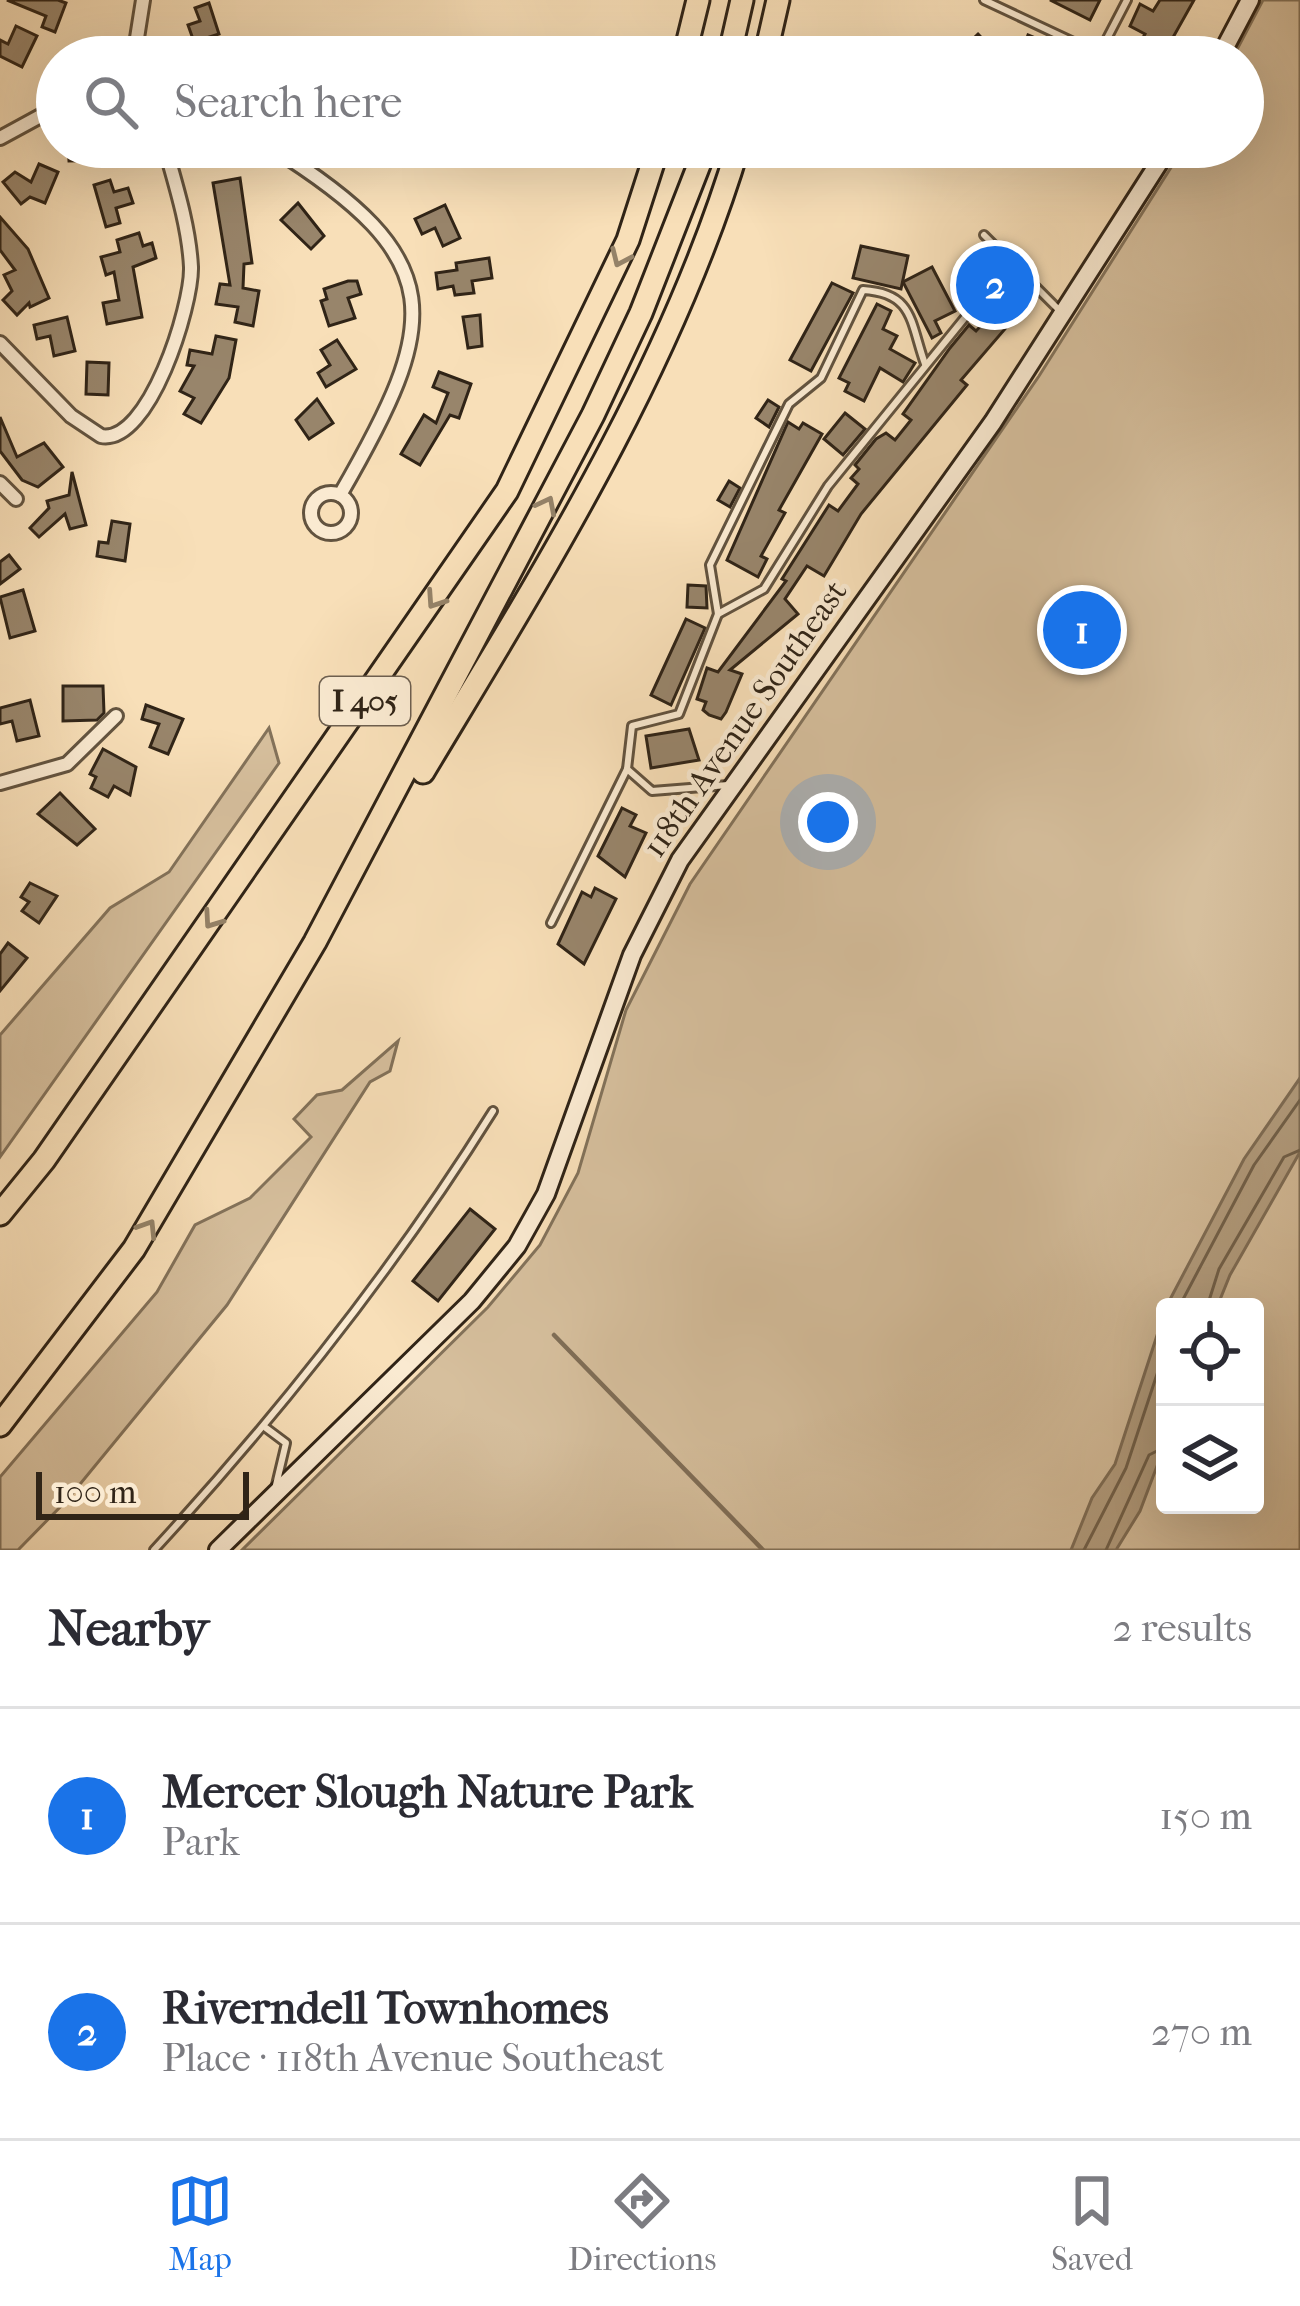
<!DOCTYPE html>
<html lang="en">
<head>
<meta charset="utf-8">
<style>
  :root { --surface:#fff; --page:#f2f2f3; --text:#2b2b33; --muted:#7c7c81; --line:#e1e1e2; --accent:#1a73e8 }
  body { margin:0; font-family:"IM FELL French Canon",serif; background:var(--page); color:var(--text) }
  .controls { position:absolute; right:36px; bottom:36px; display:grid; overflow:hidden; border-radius:12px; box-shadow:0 12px 48px #0002 }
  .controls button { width:108px; height:108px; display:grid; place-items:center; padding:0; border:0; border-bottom:3px solid var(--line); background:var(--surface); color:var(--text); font:60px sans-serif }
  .scale { position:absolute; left:36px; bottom:30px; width:213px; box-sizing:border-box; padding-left:12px; border:6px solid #302417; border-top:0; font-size:33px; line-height:42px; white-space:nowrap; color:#302417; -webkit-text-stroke:9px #faead1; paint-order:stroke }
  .you { position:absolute; left:828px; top:822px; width:42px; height:42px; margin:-30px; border:9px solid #fff; border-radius:50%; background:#1a73e8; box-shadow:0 0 0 18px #1a73e833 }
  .badge { display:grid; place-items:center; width:78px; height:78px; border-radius:50%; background:var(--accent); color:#fff; font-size:39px; font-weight:700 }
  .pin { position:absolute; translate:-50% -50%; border:6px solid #fff; box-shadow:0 3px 12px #0006 }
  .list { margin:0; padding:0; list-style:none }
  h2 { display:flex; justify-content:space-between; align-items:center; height:156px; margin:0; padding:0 48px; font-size:51px }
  h2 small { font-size:39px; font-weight:400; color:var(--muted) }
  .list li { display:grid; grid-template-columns:78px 1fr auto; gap:36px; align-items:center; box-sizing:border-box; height:216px; padding:0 48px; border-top:3px solid var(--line) }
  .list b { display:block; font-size:45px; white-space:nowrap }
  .list p { margin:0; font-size:39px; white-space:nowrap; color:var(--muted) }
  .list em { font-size:39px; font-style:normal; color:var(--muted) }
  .icon { flex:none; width:66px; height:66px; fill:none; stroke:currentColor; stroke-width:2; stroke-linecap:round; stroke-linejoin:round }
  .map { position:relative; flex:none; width:1300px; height:1550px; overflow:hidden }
  .search { position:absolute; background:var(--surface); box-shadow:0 12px 48px #0002; left:36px; right:36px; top:36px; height:132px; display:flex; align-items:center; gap:30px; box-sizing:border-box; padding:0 42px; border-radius:66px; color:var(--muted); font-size:45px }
  .sheet { height:588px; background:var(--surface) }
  nav { display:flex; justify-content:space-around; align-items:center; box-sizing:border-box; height:168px; border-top:3px solid var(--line); background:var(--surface); font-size:33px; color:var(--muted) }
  nav a { display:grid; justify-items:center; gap:6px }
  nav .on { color:var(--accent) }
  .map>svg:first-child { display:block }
  .green { fill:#d6bf9d; stroke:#83725a; stroke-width:3; fill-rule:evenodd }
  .water { fill:#b49f81; stroke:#7f6e57; stroke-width:3 }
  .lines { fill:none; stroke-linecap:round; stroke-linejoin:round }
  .shore { stroke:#72624c; stroke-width:3 }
  .stream { stroke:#7f6e57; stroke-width:4.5 }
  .building { fill:#98856b; stroke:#302417; stroke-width:3 }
  .lane-casing { stroke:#62533f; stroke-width:12 }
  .street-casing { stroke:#62533f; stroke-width:18 }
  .secondary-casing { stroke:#302417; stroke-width:22 }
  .highway-casing { stroke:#302417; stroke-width:27 }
  .lane { stroke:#faead1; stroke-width:6 }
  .street { stroke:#faead1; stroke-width:12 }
  .secondary { stroke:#faead1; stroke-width:16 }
  .highway { stroke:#f8dfb8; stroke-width:21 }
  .oneway { stroke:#948268 }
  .labels { text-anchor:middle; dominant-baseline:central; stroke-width:9; stroke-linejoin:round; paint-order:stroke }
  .shield { fill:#faead1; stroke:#6d5f4f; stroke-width:3 }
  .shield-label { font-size:30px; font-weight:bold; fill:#302417 }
  .street-label { font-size:33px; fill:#302417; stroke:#faead1 }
</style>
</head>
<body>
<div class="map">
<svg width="1300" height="1550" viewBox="0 0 1300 1550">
  <rect width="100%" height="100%" fill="#f8dfb8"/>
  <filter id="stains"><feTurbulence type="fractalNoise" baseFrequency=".00167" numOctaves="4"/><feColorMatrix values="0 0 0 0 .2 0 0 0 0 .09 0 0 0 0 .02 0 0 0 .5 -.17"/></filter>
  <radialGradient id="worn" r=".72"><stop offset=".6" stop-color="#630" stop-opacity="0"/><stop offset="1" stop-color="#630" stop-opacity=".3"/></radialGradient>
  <g class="green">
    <path d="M 1263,0 L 1300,0 L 1300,1550 L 242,1550 L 488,1307 L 540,1245 L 578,1173 L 626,1010 L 690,884 L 1039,376 L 1184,147 L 1243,147 L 1243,57 L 1233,57 ZM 1165,1307 L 1255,1307 L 1255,1505 L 1165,1505 Z"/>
    <polygon points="269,728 279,763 0,1157 0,1035 110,908 169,872"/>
    <polygon points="398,1041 390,1071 370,1082 227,1305 67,1500 18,1550 0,1550 0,1477 157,1292 195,1225 250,1198 311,1137 294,1119 317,1095 342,1090"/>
  </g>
  <g class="water">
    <polygon points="1300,1078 1300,1152 1230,1275 1217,1307 1166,1307 1244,1159"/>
    <polygon points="1165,1311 1165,1445 1140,1511 1116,1550 1071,1550 1092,1498 1115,1464"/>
  </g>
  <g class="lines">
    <g class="shore">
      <polyline points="1179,1307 1254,1165 1300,1100"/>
      <polyline points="1207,1307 1219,1269 1284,1157 1300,1150"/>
      <polyline points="1084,1550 1126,1468 1165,1350"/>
      <polyline points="1106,1550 1149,1455 1165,1447"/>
    </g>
    <polyline class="stream" points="554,1335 763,1550"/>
  </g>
  <g class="building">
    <polygon points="7,0 58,0 66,3 55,32 42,27 46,16"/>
    <polygon points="1050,0 1100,0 1090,20"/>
    <polygon points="1160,0 1194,0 1162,57 1132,57 1145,34 1130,26 1140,4 1153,11"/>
    <polygon points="209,3 219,34 194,42 188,25 200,21 195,8"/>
    <polygon points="16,26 37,36 22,67 0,56 0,40 8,44"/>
    <polygon points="978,34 1000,57 954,57"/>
    <polygon points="1028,35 1078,56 1078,57 1035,57 1040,53 1024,46"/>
    <polygon points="68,147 114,147 114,160 69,161"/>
    <polygon points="39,164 58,172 45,203 30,197 21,204 3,182 15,172 31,182"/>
    <polygon points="240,178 252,263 244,264 243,288 259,291 253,326 235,322 238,307 216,304 220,284 230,285 213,183"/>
    <polygon points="110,180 114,192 128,188 133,203 116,208 120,223 106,227 94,185"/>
    <polygon points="298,203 324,236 311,249 281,220"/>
    <polygon points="445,205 460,238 443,246 435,228 422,234 415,219"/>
    <polygon points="0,217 28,249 49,298 30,307 29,303 17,315 3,300 12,291 4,275 15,270 0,250"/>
    <polygon points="139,233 143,246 152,243 156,258 133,267 142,317 107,324 103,303 119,300 114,272 106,275 101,257 120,252 117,240"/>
    <polygon points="861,246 908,256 901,289 853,278"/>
    <polygon points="978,250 1029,301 961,380 967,385 861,514 824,576 807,566 785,599 798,614 730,670 742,674 726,712 721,719 709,715 703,710 706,702 697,699 707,668 718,672 786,581 782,579 829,505 838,511 858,484 851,478 859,469 855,465 876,439 886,433 895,440 911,420 903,414 950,348 969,325 976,331 999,306 992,299 1004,286 988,294 962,268"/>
    <polygon points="489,258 492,278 472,281 474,293 455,295 453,286 438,289 436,273 457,270 456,263"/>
    <polygon points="932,267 955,311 935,321 941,333 932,338 903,282"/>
    <polygon points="348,281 357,281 361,294 348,298 355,318 329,326 321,301 327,299 324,289"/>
    <polygon points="832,283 853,293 811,371 790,360"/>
    <polygon points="877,304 891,311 883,329 897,336 890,349 915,363 903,382 880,368 864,401 845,391 849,383 839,378"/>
    <polygon points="480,315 482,346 468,348 463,317"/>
    <polygon points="67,317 75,351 54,356 50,336 37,339 34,325"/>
    <polygon points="216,336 236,340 229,378 201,423 184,414 194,398 180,391 194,366 187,365 190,350 212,354"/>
    <polygon points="337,340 356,369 326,387 318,373 330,365 321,350"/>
    <polygon points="87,362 109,363 108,395 86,394"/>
    <polygon points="439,372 471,384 459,418 450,415 420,465 401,454 424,415 436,423 448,393 433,387"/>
    <polygon points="317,399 333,423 309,439 296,420"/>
    <polygon points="768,400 779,407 769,427 756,418"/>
    <polygon points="845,413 865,429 843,455 824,439"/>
    <polygon points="0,417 17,457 44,443 63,467 38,487 22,480 0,451"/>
    <polygon points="788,422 799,429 803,423 822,434 779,510 785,513 761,556 767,559 758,577 727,560"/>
    <polygon points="72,472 86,525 70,529 65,514 39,537 30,528 49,508 47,501 69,495"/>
    <polygon points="729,481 740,488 730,507 718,500"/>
    <polygon points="112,521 130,524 125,561 97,556 99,542 108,543"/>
    <polygon points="9,555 20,569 0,584 0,562"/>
    <polygon points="688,585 706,586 707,608 687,607"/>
    <polygon points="23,590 35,631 10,638 0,597"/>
    <polygon points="686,619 705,628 671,705 651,695"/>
    <polygon points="63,686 103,686 104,713 97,720 63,721"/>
    <polygon points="30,700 39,736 17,741 12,721 0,724 0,708"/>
    <polygon points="146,705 183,719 168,754 150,747 159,724 142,719"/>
    <polygon points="689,729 699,760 651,768 646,736"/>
    <polygon points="103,749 136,767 130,795 114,786 108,797 91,788 96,777 90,774"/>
    <polygon points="60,793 95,829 77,845 38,814"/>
    <polygon points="622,808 636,815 630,826 646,833 625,877 598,856"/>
    <polygon points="30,883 57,896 39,923 22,911 29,902 21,897"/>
    <polygon points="595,888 616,899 584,964 558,944 582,892 591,897"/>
    <polygon points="8,943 27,958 0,991 0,954"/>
    <polygon points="470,1209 495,1229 438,1301 413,1281"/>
  </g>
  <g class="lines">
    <defs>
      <g id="lane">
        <polyline points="984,0 1099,54 1127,0"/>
        <polyline points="984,235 1062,313"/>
        <polyline points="718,614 764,589 828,486 967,315"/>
        <polyline points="627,769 652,791 728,785"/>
        <path d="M 551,923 L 627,769 L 632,726 L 679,714 L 718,614 L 710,565 L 789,404 L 821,378 L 863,290 C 914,293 910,322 925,364"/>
        <polyline points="266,1428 286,1443 276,1485"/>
        <path d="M 154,1550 C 279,1414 395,1268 493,1111"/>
      </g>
      <g id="street">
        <polyline points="134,57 143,0"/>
        <polyline points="0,138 57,107"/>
        <path d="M 271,147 C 452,260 441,320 340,495"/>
        <path d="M 0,343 L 71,416 L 101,436 C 149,445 192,306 191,267 C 189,227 176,186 165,147"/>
        <polyline points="0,483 16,499"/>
        <circle cx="331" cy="513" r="20"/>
        <polyline points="0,783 67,764 116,716"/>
      </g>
      <g id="secondary">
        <polyline points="1220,57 1250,0"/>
        <polyline points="218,1550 472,1301 517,1246 546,1194 632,955 680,860 993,422 1169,147"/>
      </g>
      <g id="highway">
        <polyline points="684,57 698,0"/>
        <polyline points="729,57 742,0"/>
        <polyline points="765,57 778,0"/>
        <path d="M 423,772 C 542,574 671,370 738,147"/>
        <polyline points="0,1214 44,1160 507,491 628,240 658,147"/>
        <polyline points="0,1425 134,1249 315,942 593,415 641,313 706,147"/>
      </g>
    </defs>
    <use href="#lane" class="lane-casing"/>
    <use href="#street" class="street-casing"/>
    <use href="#secondary" class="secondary-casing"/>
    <use href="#highway" class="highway-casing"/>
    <use href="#lane" class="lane"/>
    <use href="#street" class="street"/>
    <use href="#secondary" class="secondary"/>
    <use href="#highway" class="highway"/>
  </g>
  <defs><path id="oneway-chevron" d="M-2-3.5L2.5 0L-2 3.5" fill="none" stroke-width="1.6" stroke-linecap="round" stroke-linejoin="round" transform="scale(3)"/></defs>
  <g class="oneway">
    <use href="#oneway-chevron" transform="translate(620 258) rotate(114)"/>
    <use href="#oneway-chevron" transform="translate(547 505) rotate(-63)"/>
    <use href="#oneway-chevron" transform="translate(435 600) rotate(124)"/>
    <use href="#oneway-chevron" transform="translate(212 920) rotate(125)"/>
    <use href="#oneway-chevron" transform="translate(148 1228) rotate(-58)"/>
  </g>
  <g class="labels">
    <rect class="shield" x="320" y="677" width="90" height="48" rx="9"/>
    <g class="shield-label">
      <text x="365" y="701">I 405</text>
    </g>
    <g class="street-label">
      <text transform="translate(745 719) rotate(-55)">118th Avenue Southeast</text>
    </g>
  </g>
  <rect width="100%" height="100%" filter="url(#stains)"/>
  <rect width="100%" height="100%" fill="url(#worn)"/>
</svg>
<div class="controls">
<button><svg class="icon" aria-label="locate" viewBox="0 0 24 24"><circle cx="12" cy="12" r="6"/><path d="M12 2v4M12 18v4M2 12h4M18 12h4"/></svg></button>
<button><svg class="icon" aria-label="layers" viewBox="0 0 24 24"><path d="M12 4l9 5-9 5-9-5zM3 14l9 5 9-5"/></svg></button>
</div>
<div class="scale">100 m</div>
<div class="you"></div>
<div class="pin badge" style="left:1082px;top:630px">1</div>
<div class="pin badge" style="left:995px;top:285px">2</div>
<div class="search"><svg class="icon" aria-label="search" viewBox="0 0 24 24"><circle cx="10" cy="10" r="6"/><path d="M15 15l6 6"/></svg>Search here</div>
</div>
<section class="sheet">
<h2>Nearby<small>2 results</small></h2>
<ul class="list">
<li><span class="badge">1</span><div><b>Mercer Slough Nature Park</b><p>Park</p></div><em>150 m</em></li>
<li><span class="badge">2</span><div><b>Riverndell Townhomes</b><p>Place · 118th Avenue Southeast</p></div><em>270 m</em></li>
</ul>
</section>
<nav>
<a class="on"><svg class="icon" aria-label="map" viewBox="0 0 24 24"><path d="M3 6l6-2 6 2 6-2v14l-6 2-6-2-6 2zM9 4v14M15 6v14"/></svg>Map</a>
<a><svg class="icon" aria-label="directions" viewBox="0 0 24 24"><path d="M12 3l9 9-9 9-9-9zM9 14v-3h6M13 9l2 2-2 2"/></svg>Directions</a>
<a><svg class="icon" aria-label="saved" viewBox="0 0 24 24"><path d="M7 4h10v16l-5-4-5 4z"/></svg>Saved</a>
</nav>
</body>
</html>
